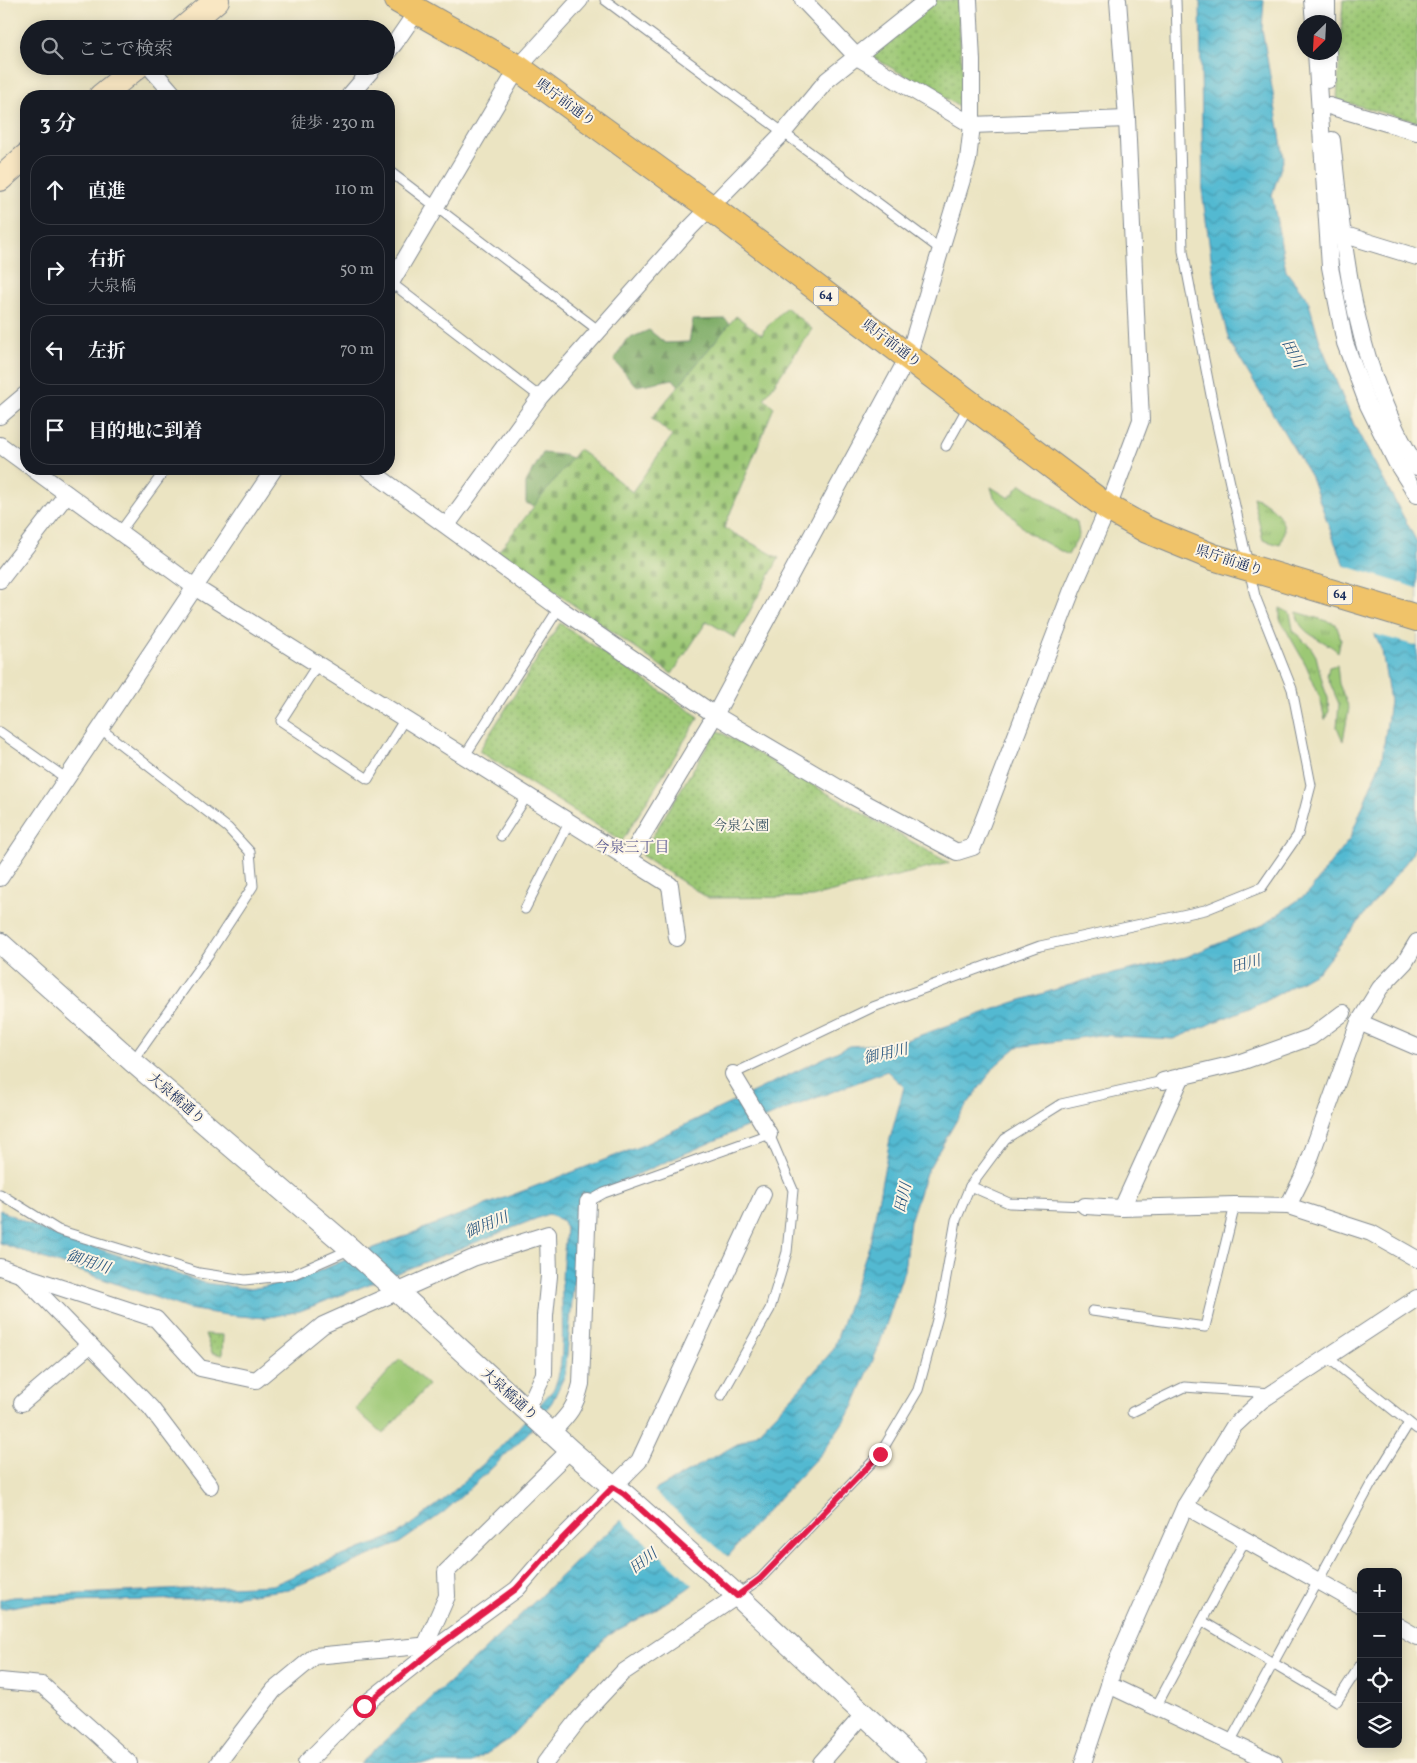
<!DOCTYPE html>
<html lang="ja">
<head>
<meta charset="utf-8">
<style>
  :root { --surface:#171b24; --page:#242831; --text:#f1f3f6; --muted:#9ea1a6; --line:#363941 }
  body { margin:0; font-family:Vollkorn,"Noto Serif JP",serif; background:var(--page); color:var(--text) }
  .controls { position:absolute; right:15px; bottom:15px; display:grid; overflow:hidden; border-radius:10px; box-shadow:0 2px 12px #0003 }
  .controls button { width:45px; height:45px; display:grid; place-items:center; padding:0; border:0; border-bottom:1px solid var(--line); background:var(--surface); color:var(--text); font:25px sans-serif }
  .compass { position:absolute; left:1297px; top:15px; width:45px; height:45px; border-radius:50%; background:var(--surface); box-shadow:0 2px 12px #0003; rotate:204deg }
  .stop { position:absolute; width:15px; height:15px; margin:-11px; border:4px solid #e11d48; border-radius:50%; background:#fff }
  .stop.end { background:#e11d48; border-color:#fff; box-shadow:0 1px 5px #0008 }
  .list { margin:0; padding:0; list-style:none }
  h2 { display:flex; justify-content:space-between; align-items:center; height:65px; margin:0; padding:0 20px; font-size:21px }
  h2 small { font-size:16px; font-weight:400; color:var(--muted) }
  .list li { display:grid; grid-template-columns:32px 1fr auto; gap:15px; align-items:center; box-sizing:border-box; height:70px; margin:0 10px 10px; padding:0 10px; border:1px solid var(--line); border-radius:20px }
  .list b { display:block; font-size:19px; white-space:nowrap }
  .list p { margin:0; font-size:16px; white-space:nowrap; color:var(--muted) }
  .list em { font-size:16px; font-style:normal; color:var(--muted) }
  .icon { flex:none; width:28px; height:28px; fill:none; stroke:currentColor; stroke-width:2; stroke-linecap:round; stroke-linejoin:round }
  .map { position:relative; flex:none; width:1417px; height:1763px; overflow:hidden }
  .search { position:absolute; background:var(--surface); box-shadow:0 2px 12px #0003; left:20px; top:20px; width:375px; height:55px; display:flex; align-items:center; gap:12px; box-sizing:border-box; padding:0 18px; border-radius:28px; color:var(--muted); font-size:19px }
  .panel { position:absolute; background:var(--surface); box-shadow:0 2px 12px #0003; left:20px; top:90px; width:375px; height:385px; border-radius:20px }
  .map>svg:first-child { display:block }
  .grass { fill:url(#grass-tufts); stroke:#5c7c6a }
  .forest { fill:url(#forest-firs); stroke:#4c6e62 }
  .cemetery { fill:url(#cemetery-stones); stroke:#5c7c6a }
  .park { fill:url(#park-dots); stroke:#5c7c6a }
  .pitch { fill:#9cc875; stroke:#5c7c6a }
  .water { fill:url(#water-waves); stroke:#377498 }
  .pier { fill:#ebe4c2 }
  .lines { fill:none; stroke-linecap:round; stroke-linejoin:round }
  .service-casing { stroke:#838a90; stroke-width:11 }
  .minor-casing { stroke:#838a90; stroke-width:18 }
  .tertiary-casing { stroke:#838a90; stroke-width:23 }
  .secondary-casing { stroke:#838a90; stroke-width:26 }
  .primary-casing { stroke:#838a90; stroke-width:28 }
  .service { stroke:#fff; stroke-width:9 }
  .minor { stroke:#fff; stroke-width:16 }
  .tertiary { stroke:#fff; stroke-width:21 }
  .secondary { stroke:#f9e7c3; stroke-width:24 }
  .primary { stroke:#f0c369; stroke-width:26 }
  .route { stroke:#e11d48; stroke-width:6 }
  .labels { text-anchor:middle; dominant-baseline:central; stroke-width:4; stroke-linejoin:round; paint-order:stroke }
  .shield { fill:#fcf5e5; stroke:#5e6a86; stroke-width:1 }
  .shield-label { font-size:12px; font-weight:bold; fill:#1b2f5e }
  .street-label { font-size:14px; fill:#1b2f5e; stroke:#fcf5e5 }
  .park-label { font-size:14px; fill:#3b5564; stroke:#fcf5e5 }
  .water-label { font-size:15px; font-style:italic; fill:#2c5880; stroke:#fcf5e5 }
  .neighbourhood-label { font-size:15px; fill:#5c5c94; stroke:#fcf5e5 }
</style>
</head>
<body>
<div class="map">
<svg width="1417" height="1763" viewBox="0 0 1417 1763">
  <defs>
    <pattern id="grass-tufts" width="24" height="20" patternUnits="userSpaceOnUse" patternTransform="scale(1.25)"><rect width="24" height="20" fill="#9cc875"/><path d="M3 7l-1-3M5 7V3M7 7l1-3M15 17l-1-3M17 17v-4M19 17l1-3" fill="none" stroke="#7ea363"/></pattern>
    <pattern id="forest-firs" width="22" height="20" patternUnits="userSpaceOnUse" patternTransform="scale(1.25)"><rect width="22" height="20" fill="#7dac66"/><path d="M5 1l3.5 6h-7zM16 11l3.5 6h-7z" fill="#668c57"/></pattern>
    <pattern id="cemetery-stones" width="16" height="16" patternUnits="userSpaceOnUse" patternTransform="scale(1.25)"><rect width="16" height="16" fill="#9cc875"/><path d="M2 7V4a2 2 0 0 1 4 0v3zM10 15v-3a2 2 0 0 1 4 0v3z" fill="#7ea363"/></pattern>
    <pattern id="park-dots" width="8" height="8" patternUnits="userSpaceOnUse" patternTransform="scale(1.25)"><rect width="8" height="8" fill="#9cc875"/><path d="M2 2h.1M6 6h.1" fill="none" stroke="#7ea363" stroke-width="1.8" stroke-linecap="round"/></pattern>
    <pattern id="water-waves" width="16" height="10" patternUnits="userSpaceOnUse" patternTransform="scale(1.25)"><rect width="16" height="10" fill="#53b9d1"/><path d="M0 5q4-4 8 0t8 0" fill="none" stroke="#4497ad"/></pattern>
  </defs>
  <rect width="100%" height="100%" fill="#fcf5e5"/>
  <filter id="ink" filterUnits="userSpaceOnUse"><feTurbulence type="fractalNoise" baseFrequency=".02" numOctaves="2"/><feDisplacementMap in="SourceGraphic" scale="10" xChannelSelector="R" yChannelSelector="G"/><feConvolveMatrix kernelMatrix="1 2 1 2 8 2 1 2 1" color-interpolation-filters="sRGB"/></filter>
  <filter id="wash" filterUnits="userSpaceOnUse"><feTurbulence type="fractalNoise" baseFrequency=".0096" numOctaves="4" result="noise"/><feDisplacementMap in="SourceGraphic" scale="20" xChannelSelector="R" yChannelSelector="G"/><feGaussianBlur stdDeviation="1.12" result="paint"/><feColorMatrix in="noise" values="0 0 0 0 0 0 0 0 0 0 0 0 0 0 0 0 0 1.4 0 .05"/><feComposite in="paint" operator="in"/></filter>
  <g filter="url(#wash)">
    <rect width="100%" height="100%" fill="#ebe4c2"/>
    <g class="grass">
      <polygon points="1021,484 1077,522 1079,535 1068,555 1028,533 994,497 991,487 1009,498"/>
      <path d="M 1253,497 C 1266,501 1283,514 1284,529 C 1284,534 1282,539 1280,545 L 1263,540 Z"/>
      <polygon points="1280,608 1290,613 1293,629 1301,639 1310,646 1316,656 1323,685 1328,698 1329,711 1325,720 1320,698 1306,665 1280,619"/>
      <path d="M 1297,612 L 1336,624 L 1341,639 L 1338,652 C 1325,639 1297,635 1297,612 Z"/>
      <polygon points="1337,665 1339,684 1349,708 1343,741 1337,727 1339,704 1327,676 1329,667"/>
    </g>
    <g class="forest">
      <polygon points="725,319 750,342 695,404 673,379 636,386 614,360 626,340 649,330 665,343 689,342 693,320"/>
      <polygon points="543,453 564,455 593,467 541,509 526,503 526,482"/>
    </g>
    <polygon class="cemetery" points="786,307 812,329 764,399 774,407 724,528 779,558 735,638 707,621 672,674 498,552 579,449 632,492 672,436 652,418 736,316 762,335 764,330"/>
    <g class="park">
      <polygon points="935,0 958,0 964,109 867,54"/>
      <polygon points="1343,0 1417,1 1417,122 1337,100"/>
      <polygon points="560,623 699,717 622,841 479,751"/>
      <polygon points="717,730 949,863 812,897 708,898 641,855"/>
      <polygon points="205,1334 223,1335 222,1355 212,1353"/>
    </g>
    <polygon class="pitch" points="400,1359 428,1385 383,1434 355,1409"/>
    <path class="water" d="M 1200,0 L 1264,0 L 1262,29 L 1284,158 L 1272,195 L 1286,271 L 1308,300 L 1320,342 L 1354,425 L 1417,542 L 1417,841 L 1411,856 L 1319,971 L 1264,1002 L 1173,1039 L 1099,1035 L 1017,1047 L 996,1065 L 959,1116 L 926,1173 L 910,1221 L 904,1271 L 879,1346 L 852,1409 L 824,1450 L 752,1527 L 731,1553 L 687,1589 L 648,1614 L 608,1635 L 508,1740 L 472,1763 L 360,1763 L 481,1653 L 590,1548 L 657,1489 L 757,1433 L 801,1387 L 833,1350 L 870,1243 L 890,1139 L 904,1087 L 887,1071 L 787,1109 L 588,1196 L 580,1216 L 565,1375 L 552,1402 L 529,1432 L 491,1469 L 444,1512 L 398,1544 L 289,1589 L 224,1598 L 33,1603 L 0,1609 L 0,1600 L 13,1597 L 273,1585 L 321,1564 L 397,1535 L 446,1498 L 494,1454 L 553,1390 C 567,1364 561,1313 562,1283 C 562,1265 565,1247 566,1229 L 563,1221 L 548,1214 L 300,1311 L 265,1318 L 226,1315 L 188,1309 L 0,1243 L 0,1210 L 49,1233 L 205,1283 L 251,1289 L 297,1280 L 386,1243 L 641,1146 L 849,1046 L 898,1043 L 1012,1003 L 1086,980 L 1186,957 L 1263,925 L 1308,893 L 1350,838 L 1382,758 L 1390,701 L 1382,651 L 1335,543 L 1311,477 L 1229,341 L 1215,286 L 1203,198 Z"/>
    <g class="pier">
      <polygon points="1342,565 1417,588 1417,646 1371,633"/>
      <polygon points="653,1490 729,1558 694,1586 620,1519"/>
    </g>
  </g>
  <g filter="url(#ink)">
    <g class="lines">
      <defs>
        <g id="service">
          <polyline points="605,0 940,249"/>
          <polyline points="389,171 598,330"/>
          <polyline points="389,281 540,397"/>
          <polyline points="946,446 969,405"/>
          <polyline points="120,532 166,469"/>
          <polyline points="317,665 281,721 368,779 404,720"/>
          <polyline points="101,729 228,828 250,852 253,886 208,955 133,1061"/>
          <polyline points="0,732 67,779"/>
          <polyline points="464,757 559,608"/>
          <polyline points="501,836 527,796"/>
          <polyline points="525,909 569,823"/>
          <polyline points="733,1074 873,1007 1040,946 1205,910 1262,887 1298,835 1311,785 1292,689 1255,596 1214,411 1183,251 1176,0"/>
          <polyline points="970,1186 1009,1203 1085,1206"/>
          <polyline points="0,1194 58,1230 199,1273 245,1280 292,1275 349,1250"/>
          <polyline points="588,1202 604,1193 769,1134 793,1190 787,1252 770,1309 721,1396"/>
          <polyline points="1092,1311 1205,1327 1235,1205"/>
          <polyline points="1327,1357 1417,1429"/>
          <polyline points="1132,1412 1184,1387 1271,1393"/>
          <polyline points="737,1595 760,1579 880,1454 918,1390 941,1305 956,1220 970,1186 1005,1139 1061,1104 1163,1081"/>
          <polyline points="1202,1621 1337,1701 1361,1664"/>
          <polyline points="1156,1707 1245,1540"/>
          <polyline points="1230,1742 1370,1486 1409,1423"/>
        </g>
        <g id="minor">
          <polyline points="803,0 857,57 972,125 1127,119"/>
          <polyline points="1312,0 1314,22"/>
          <polyline points="1327,0 1327,22"/>
          <polyline points="1316,52 1330,267 1345,343 1368,405 1396,462 1417,495"/>
          <polyline points="1328,52 1328,80"/>
          <polyline points="386,54 395,43 417,11"/>
          <polyline points="149,66 175,96"/>
          <polyline points="349,96 375,66"/>
          <polyline points="1329,106 1417,132"/>
          <path d="M 1332,140 C 1344,253 1354,368 1417,467"/>
          <polyline points="1342,234 1417,257"/>
          <polyline points="389,286 518,68 580,0"/>
          <polyline points="0,416 26,394"/>
          <polyline points="0,445 26,464"/>
          <polyline points="33,469 196,588 670,885 677,938"/>
          <polyline points="368,469 559,608 715,715 854,797 957,852 973,847 1072,590 1108,508 1141,420 1127,119 1118,0"/>
          <polyline points="447,525 540,397 690,228 783,133 827,80 927,0"/>
          <polyline points="0,580 67,494"/>
          <polyline points="628,860 715,715 908,357 968,160 972,125 972,61 969,0"/>
          <polyline points="0,878 274,469"/>
          <polyline points="1359,1022 1417,1047"/>
          <polyline points="733,1074 769,1134"/>
          <polyline points="1163,1081 1238,1063 1311,1037 1343,1013"/>
          <polyline points="1085,1206 1122,1208 1235,1205 1288,1206 1371,1233 1417,1259"/>
          <polyline points="1288,1206 1305,1172 1359,1022 1380,988 1405,962 1417,942"/>
          <polyline points="1122,1208 1182,1076"/>
          <polyline points="0,1267 22,1275 90,1345 22,1403"/>
          <polyline points="22,1275 156,1319 200,1368 256,1380 323,1325 473,1258 548,1234 549,1276 545,1316 544,1374 527,1410"/>
          <polyline points="90,1345 151,1408 210,1486"/>
          <path d="M 551,1433 C 568,1415 575,1409 581,1384 L 588,1202"/>
          <polyline points="1185,1506 1361,1605"/>
          <polyline points="1398,1626 1417,1637"/>
          <polyline points="425,1646 447,1596 446,1572 570,1450"/>
          <polyline points="0,1681 42,1685 129,1763"/>
          <polyline points="1109,1685 1274,1763"/>
          <polyline points="218,1763 274,1690 315,1656 441,1644"/>
          <polyline points="306,1763 364,1705 441,1644 517,1589 555,1545 639,1461 763,1194"/>
          <polyline points="545,1763 579,1719 622,1673 737,1596"/>
          <polyline points="821,1763 863,1715"/>
          <polyline points="1083,1763 1109,1685 1112,1672 1185,1506 1234,1426 1262,1400 1417,1298"/>
        </g>
        <polyline id="tertiary" points="0,943 133,1062 351,1249 570,1450 613,1487 624,1494 729,1588 916,1763"/>
        <g id="secondary">
          <polyline points="183,29 217,0"/>
          <polyline points="101,96 138,66"/>
          <polyline points="0,179 26,156"/>
        </g>
        <polyline id="primary" points="398,0 518,68 711,208 1108,508 1147,530 1213,557 1417,618"/>
      </defs>
      <use href="#service" class="service-casing"/>
      <use href="#minor" class="minor-casing"/>
      <use href="#tertiary" class="tertiary-casing"/>
      <use href="#secondary" class="secondary-casing"/>
      <use href="#primary" class="primary-casing"/>
      <use href="#service" class="service"/>
      <use href="#minor" class="minor"/>
      <use href="#tertiary" class="tertiary"/>
      <use href="#secondary" class="secondary"/>
      <use href="#primary" class="primary"/>
    </g>
  </g>
  <g class="lines" filter="url(#ink)">
    <polyline class="route" points="364,1706 441,1644 516,1589 556,1545 613,1487 624,1494 737,1596 760,1579 880,1454"/>
  </g>
  <g class="labels">
    <g class="shield">
      <rect x="813.5" y="286.5" width="25" height="19" rx="4"/>
      <rect x="1327.5" y="585.5" width="25" height="19" rx="4"/>
    </g>
    <g class="shield-label">
      <text x="826" y="296">64</text>
      <text x="1340" y="595">64</text>
    </g>
    <g class="street-label">
      <text transform="translate(565 103) rotate(36)">県庁前通り</text>
      <text transform="translate(891 344) rotate(37)">県庁前通り</text>
      <text transform="translate(1229 561) rotate(18)">県庁前通り</text>
      <text transform="translate(176 1099) rotate(41)">大泉橋通り</text>
      <text transform="translate(509 1395) rotate(42)">大泉橋通り</text>
    </g>
    <g class="park-label">
      <text x="741" y="826">今泉公園</text>
    </g>
    <g class="water-label">
      <text transform="translate(1292 354) rotate(63)">田川</text>
      <text transform="translate(1246 965) rotate(-15)">田川</text>
      <text transform="translate(886 1055) rotate(-13)">御用川</text>
      <text transform="translate(904 1198) rotate(-77)">田川</text>
      <text transform="translate(487 1226) rotate(-22)">御用川</text>
      <text transform="translate(88 1263) rotate(18)">御用川</text>
      <text transform="translate(644 1562) rotate(-38)">田川</text>
    </g>
    <g class="neighbourhood-label">
      <text x="632" y="848">今泉三丁目</text>
    </g>
  </g>
</svg>
<div class="controls">
<button>+</button>
<button>−</button>
<button><svg class="icon" aria-label="locate" viewBox="0 0 24 24"><circle cx="12" cy="12" r="6"/><path d="M12 2v4M12 18v4M2 12h4M18 12h4"/></svg></button>
<button><svg class="icon" aria-label="layers" viewBox="0 0 24 24"><path d="M12 4l9 5-9 5-9-5zM3 14l9 5 9-5"/></svg></button>
</div>
<svg class="compass" viewBox="-18 -18 36 36"><path d="M0-13l5 13h-10z" fill="#e53935"/><path d="M0 13l5-13h-10z" fill="#9ea1a6"/></svg>
<div class="stop" style="left:364px;top:1706px"></div>
<div class="stop end" style="left:880px;top:1454px"></div>
<div class="search"><svg class="icon" aria-label="search" viewBox="0 0 24 24"><circle cx="10" cy="10" r="6"/><path d="M15 15l6 6"/></svg>ここで検索</div>
<section class="panel">
<h2>3 分<small>徒歩 · 230 m</small></h2>
<ul class="list">
<li><svg class="icon" aria-label="ahead" viewBox="0 0 24 24"><path d="M12 20V5M6 11l6-6 6 6"/></svg><div><b>直進</b></div><em>110 m</em></li>
<li><svg class="icon" aria-label="right" viewBox="0 0 24 24"><path d="M7 20v-9h11M14 6l5 5-5 5"/></svg><div><b>右折</b><p>大泉橋</p></div><em>50 m</em></li>
<li><svg class="icon" aria-label="left" viewBox="0 0 24 24"><path d="M17 20v-9H6M10 6l-5 5 5 5"/></svg><div><b>左折</b></div><em>70 m</em></li>
<li><svg class="icon" aria-label="arrive" viewBox="0 0 24 24"><path d="M6 21V4h12l-3 4 3 4H6"/></svg><div><b>目的地に到着</b></div></li>
</ul>
</section>
</div>
</body>
</html>
